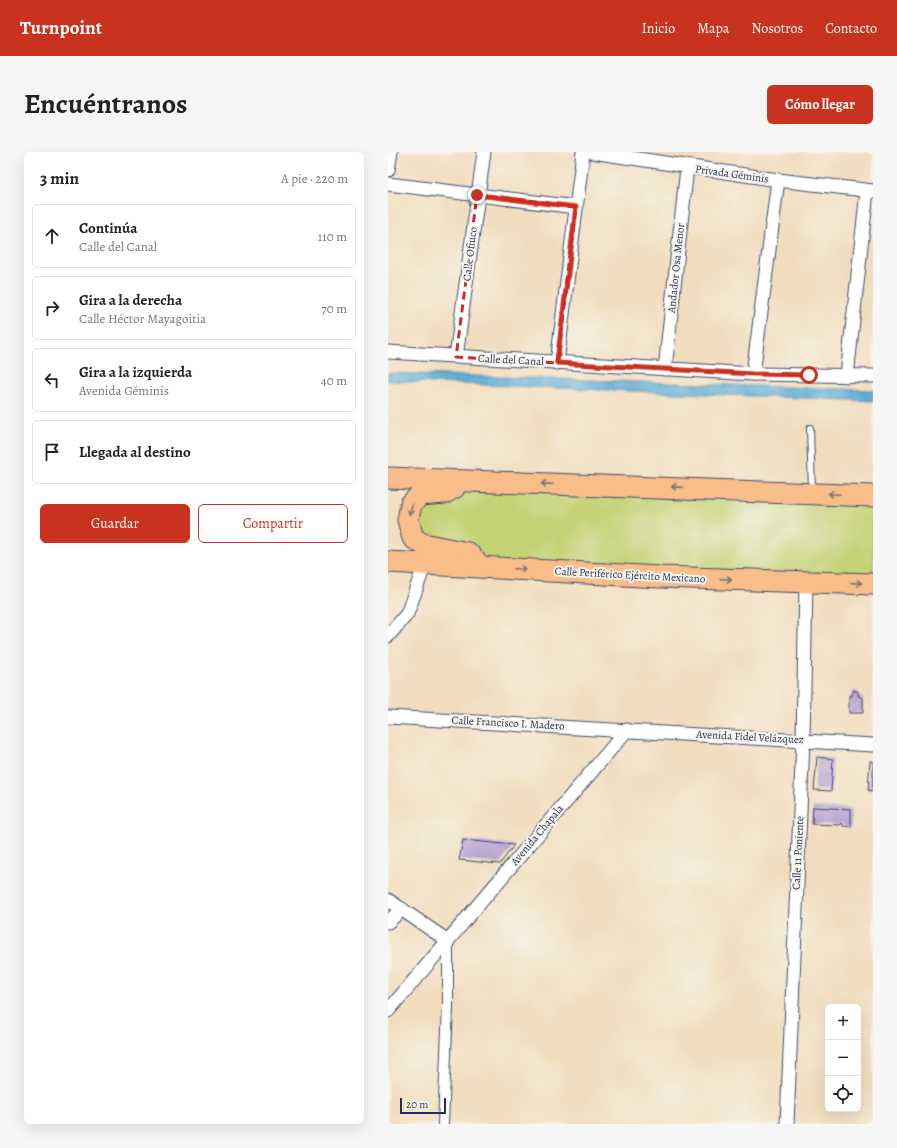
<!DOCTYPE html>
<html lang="es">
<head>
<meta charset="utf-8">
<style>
  :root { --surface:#fff; --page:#f6f6f6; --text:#222; --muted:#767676; --line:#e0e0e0; --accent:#c8321e }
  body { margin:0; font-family:Alegreya,serif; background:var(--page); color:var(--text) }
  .controls { position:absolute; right:12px; bottom:12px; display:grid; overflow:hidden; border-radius:6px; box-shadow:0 4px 16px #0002 }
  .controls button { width:36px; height:36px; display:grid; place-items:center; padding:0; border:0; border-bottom:1px solid var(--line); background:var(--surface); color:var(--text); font:20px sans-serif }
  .scale { position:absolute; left:12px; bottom:10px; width:46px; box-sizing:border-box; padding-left:4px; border:2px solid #1b2f5e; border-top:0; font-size:11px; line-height:14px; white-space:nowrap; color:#1b2f5e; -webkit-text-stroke:3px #f7f3e8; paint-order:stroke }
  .stop { position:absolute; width:12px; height:12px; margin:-9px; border:3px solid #c8321e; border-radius:50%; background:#fff }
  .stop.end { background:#c8321e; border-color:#fff; box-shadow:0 1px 4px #0008 }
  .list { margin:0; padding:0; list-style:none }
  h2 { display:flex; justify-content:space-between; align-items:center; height:52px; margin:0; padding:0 16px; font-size:17px }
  h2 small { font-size:13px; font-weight:400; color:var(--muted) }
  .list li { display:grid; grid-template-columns:26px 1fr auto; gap:12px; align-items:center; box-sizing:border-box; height:64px; margin:0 8px 8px; padding:0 8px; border:1px solid var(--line); border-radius:6px }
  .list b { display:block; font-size:15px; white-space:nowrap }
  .list p { margin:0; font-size:13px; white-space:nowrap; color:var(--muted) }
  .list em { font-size:13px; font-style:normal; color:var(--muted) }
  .actions { display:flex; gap:8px; padding:12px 16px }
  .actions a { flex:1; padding:9px 0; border:1px solid var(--accent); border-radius:6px; text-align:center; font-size:14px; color:var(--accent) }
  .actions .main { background:var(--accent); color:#fff }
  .icon { flex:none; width:22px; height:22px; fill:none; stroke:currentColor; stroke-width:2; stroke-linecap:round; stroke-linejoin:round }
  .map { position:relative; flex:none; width:485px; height:972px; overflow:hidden; border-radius:6px }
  header { display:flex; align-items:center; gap:24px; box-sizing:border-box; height:56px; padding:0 20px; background:var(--accent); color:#fff }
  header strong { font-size:19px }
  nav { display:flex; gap:22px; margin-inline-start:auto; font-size:14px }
  .intro { display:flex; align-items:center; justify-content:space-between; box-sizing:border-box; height:96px; padding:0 24px }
  h1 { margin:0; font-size:28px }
  .button { padding:10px 18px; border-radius:6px; background:var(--accent); color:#fff; font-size:14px; font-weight:700 }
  main { display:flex; gap:24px; padding:0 24px }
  aside { flex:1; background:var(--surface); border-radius:6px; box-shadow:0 4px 16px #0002 }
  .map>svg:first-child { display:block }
  .green { fill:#c4d274; stroke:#708069 }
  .water { fill:#5cacd6; stroke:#3c6e9a }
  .building { fill:#b29ace }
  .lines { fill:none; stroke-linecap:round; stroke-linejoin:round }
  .service-casing { stroke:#3b496c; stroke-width:8 }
  .pedestrian-casing { stroke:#3b496c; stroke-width:12 }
  .minor-casing { stroke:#3b496c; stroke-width:15 }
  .trunk-casing { stroke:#3b496c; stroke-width:23 }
  .service { stroke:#fff; stroke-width:6 }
  .pedestrian { stroke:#fff; stroke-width:10 }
  .minor { stroke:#fff; stroke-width:13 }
  .trunk { stroke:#f8bd89; stroke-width:21 }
  .oneway { stroke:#7e6f71 }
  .route { stroke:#c8321e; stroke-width:5 }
  .marked { fill:none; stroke:#d62828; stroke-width:3; stroke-dasharray:8 5; stroke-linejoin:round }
  .labels { text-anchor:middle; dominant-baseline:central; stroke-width:4; stroke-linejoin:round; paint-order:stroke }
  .street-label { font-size:11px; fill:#1b2f5e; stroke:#f7f3e8 }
</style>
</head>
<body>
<header>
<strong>Turnpoint</strong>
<nav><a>Inicio</a><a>Mapa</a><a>Nosotros</a><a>Contacto</a></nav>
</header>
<div class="intro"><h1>Encuéntranos</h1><a class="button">Cómo llegar</a></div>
<main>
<aside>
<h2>3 min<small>A pie · 220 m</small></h2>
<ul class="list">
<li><svg class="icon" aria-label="ahead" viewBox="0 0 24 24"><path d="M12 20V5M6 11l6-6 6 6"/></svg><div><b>Continúa</b><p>Calle del Canal</p></div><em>110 m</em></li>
<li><svg class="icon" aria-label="right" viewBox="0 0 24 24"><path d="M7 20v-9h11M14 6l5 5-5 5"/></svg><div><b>Gira a la derecha</b><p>Calle Héctor Mayagoitia</p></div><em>70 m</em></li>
<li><svg class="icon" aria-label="left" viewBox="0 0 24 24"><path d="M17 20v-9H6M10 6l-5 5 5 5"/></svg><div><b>Gira a la izquierda</b><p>Avenida Géminis</p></div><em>40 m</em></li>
<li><svg class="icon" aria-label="arrive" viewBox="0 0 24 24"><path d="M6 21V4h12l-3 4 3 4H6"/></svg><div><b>Llegada al destino</b></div></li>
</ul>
<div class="actions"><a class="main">Guardar</a><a>Compartir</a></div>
</aside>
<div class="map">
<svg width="485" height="972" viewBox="0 0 485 972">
  <rect width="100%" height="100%" fill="#f7f3e8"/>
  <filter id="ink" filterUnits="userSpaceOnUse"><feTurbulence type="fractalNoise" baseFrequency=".025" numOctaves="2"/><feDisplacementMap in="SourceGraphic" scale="8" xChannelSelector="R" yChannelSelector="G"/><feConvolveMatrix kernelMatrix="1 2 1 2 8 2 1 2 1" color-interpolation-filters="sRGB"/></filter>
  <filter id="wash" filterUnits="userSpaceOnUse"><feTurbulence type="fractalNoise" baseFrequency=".012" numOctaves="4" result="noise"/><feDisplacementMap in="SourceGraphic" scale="16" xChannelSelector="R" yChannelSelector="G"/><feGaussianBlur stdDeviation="0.9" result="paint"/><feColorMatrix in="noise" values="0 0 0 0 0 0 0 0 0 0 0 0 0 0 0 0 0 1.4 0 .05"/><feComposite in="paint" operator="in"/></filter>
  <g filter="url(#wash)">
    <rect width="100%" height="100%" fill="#f1ddbe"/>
    <polygon class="green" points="80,334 485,348 485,429 97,411 30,380 31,357 41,348"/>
    <polygon class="water" points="0,221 485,238 485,249 0,229"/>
    <g id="blocks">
      <g class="building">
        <polygon points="465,539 470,539 470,544 475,546 475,561 461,561 461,544 464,544"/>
        <polygon points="429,605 445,607 443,639 426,638"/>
        <polygon points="482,609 485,609 485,639 480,638"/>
        <polygon points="425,655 463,657 463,675 455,674 454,671 452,673 424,672"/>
        <polygon points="75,688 126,693 112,712 71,708"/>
      </g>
    </g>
  </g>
  <g filter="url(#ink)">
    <use href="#blocks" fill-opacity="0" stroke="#3b496c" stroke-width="1"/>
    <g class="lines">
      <defs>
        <polyline id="service" points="422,276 424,339"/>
        <polyline id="pedestrian" points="55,972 60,854 60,789"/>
        <g id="minor">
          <polyline points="204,0 390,28 485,39"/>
          <polyline points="0,18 3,0"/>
          <polyline points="0,32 188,55"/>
          <polyline points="0,200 365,222 485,224"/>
          <polyline points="68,205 96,0"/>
          <polyline points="169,211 195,0"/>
          <polyline points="277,217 299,16"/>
          <polyline points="365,222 390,28"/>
          <polyline points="459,224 479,39"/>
          <polyline points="0,484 19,462 37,412"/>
          <polyline points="0,565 485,593"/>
          <polyline points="0,748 60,789"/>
          <polyline points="0,770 14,757"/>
          <polyline points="0,859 239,578"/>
          <polyline points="399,972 415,588 418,429"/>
        </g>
        <g id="trunk">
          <polyline points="0,326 485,344"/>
          <polyline points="66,336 57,341 32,343 23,352 20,368 25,386 35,392 80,401 93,415"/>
          <polyline points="0,410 271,425 485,432"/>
        </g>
      </defs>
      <use href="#service" class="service-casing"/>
      <use href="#pedestrian" class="pedestrian-casing"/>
      <use href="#minor" class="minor-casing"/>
      <use href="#trunk" class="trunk-casing"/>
      <use href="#service" class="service"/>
      <use href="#pedestrian" class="pedestrian"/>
      <use href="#minor" class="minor"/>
      <use href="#trunk" class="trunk"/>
    </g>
    <defs><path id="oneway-shaft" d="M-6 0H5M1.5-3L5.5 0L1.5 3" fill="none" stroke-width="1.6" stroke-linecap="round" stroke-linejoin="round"/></defs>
    <g class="oneway">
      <use href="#oneway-shaft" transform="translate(159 332) rotate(-178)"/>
      <use href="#oneway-shaft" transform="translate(289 335) rotate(-178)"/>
      <use href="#oneway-shaft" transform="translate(446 342) rotate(-177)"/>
      <use href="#oneway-shaft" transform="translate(23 357) rotate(106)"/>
      <use href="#oneway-shaft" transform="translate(132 417) rotate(3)"/>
      <use href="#oneway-shaft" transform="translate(338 427) rotate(2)"/>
      <use href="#oneway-shaft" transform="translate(468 431) rotate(2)"/>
    </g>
  </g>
  <g class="lines" filter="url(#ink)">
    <polyline class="route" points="89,43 188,55 169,211 365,222 421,223"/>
  </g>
  <path class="marked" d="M 89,43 L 188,55 L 169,211 L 68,205 Z"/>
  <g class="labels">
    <g class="street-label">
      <text transform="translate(344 22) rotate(8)">Privada Géminis</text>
      <text transform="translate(82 102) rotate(-83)">Calle Ofiuco</text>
      <text transform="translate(288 116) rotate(-84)">Andador Osa Menor</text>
      <text transform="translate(123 208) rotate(3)">Calle del Canal</text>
      <text transform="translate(242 423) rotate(3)">Calle Periférico Ejército Mexicano</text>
      <text transform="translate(120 571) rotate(3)">Calle Francisco I. Madero</text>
      <text transform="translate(362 585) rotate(3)">Avenida Fidel Velázquez</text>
      <text transform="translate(149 683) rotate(-50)">Avenida Chapala</text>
      <text transform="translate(410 701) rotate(-87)">Calle 11 Poniente</text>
    </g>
  </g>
</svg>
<div class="controls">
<button>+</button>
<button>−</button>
<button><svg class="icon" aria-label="locate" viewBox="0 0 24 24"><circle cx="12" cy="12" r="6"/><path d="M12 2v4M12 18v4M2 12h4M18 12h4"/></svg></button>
</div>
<div class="scale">20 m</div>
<div class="stop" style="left:421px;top:223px"></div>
<div class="stop end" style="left:89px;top:43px"></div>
</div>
</main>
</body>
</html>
